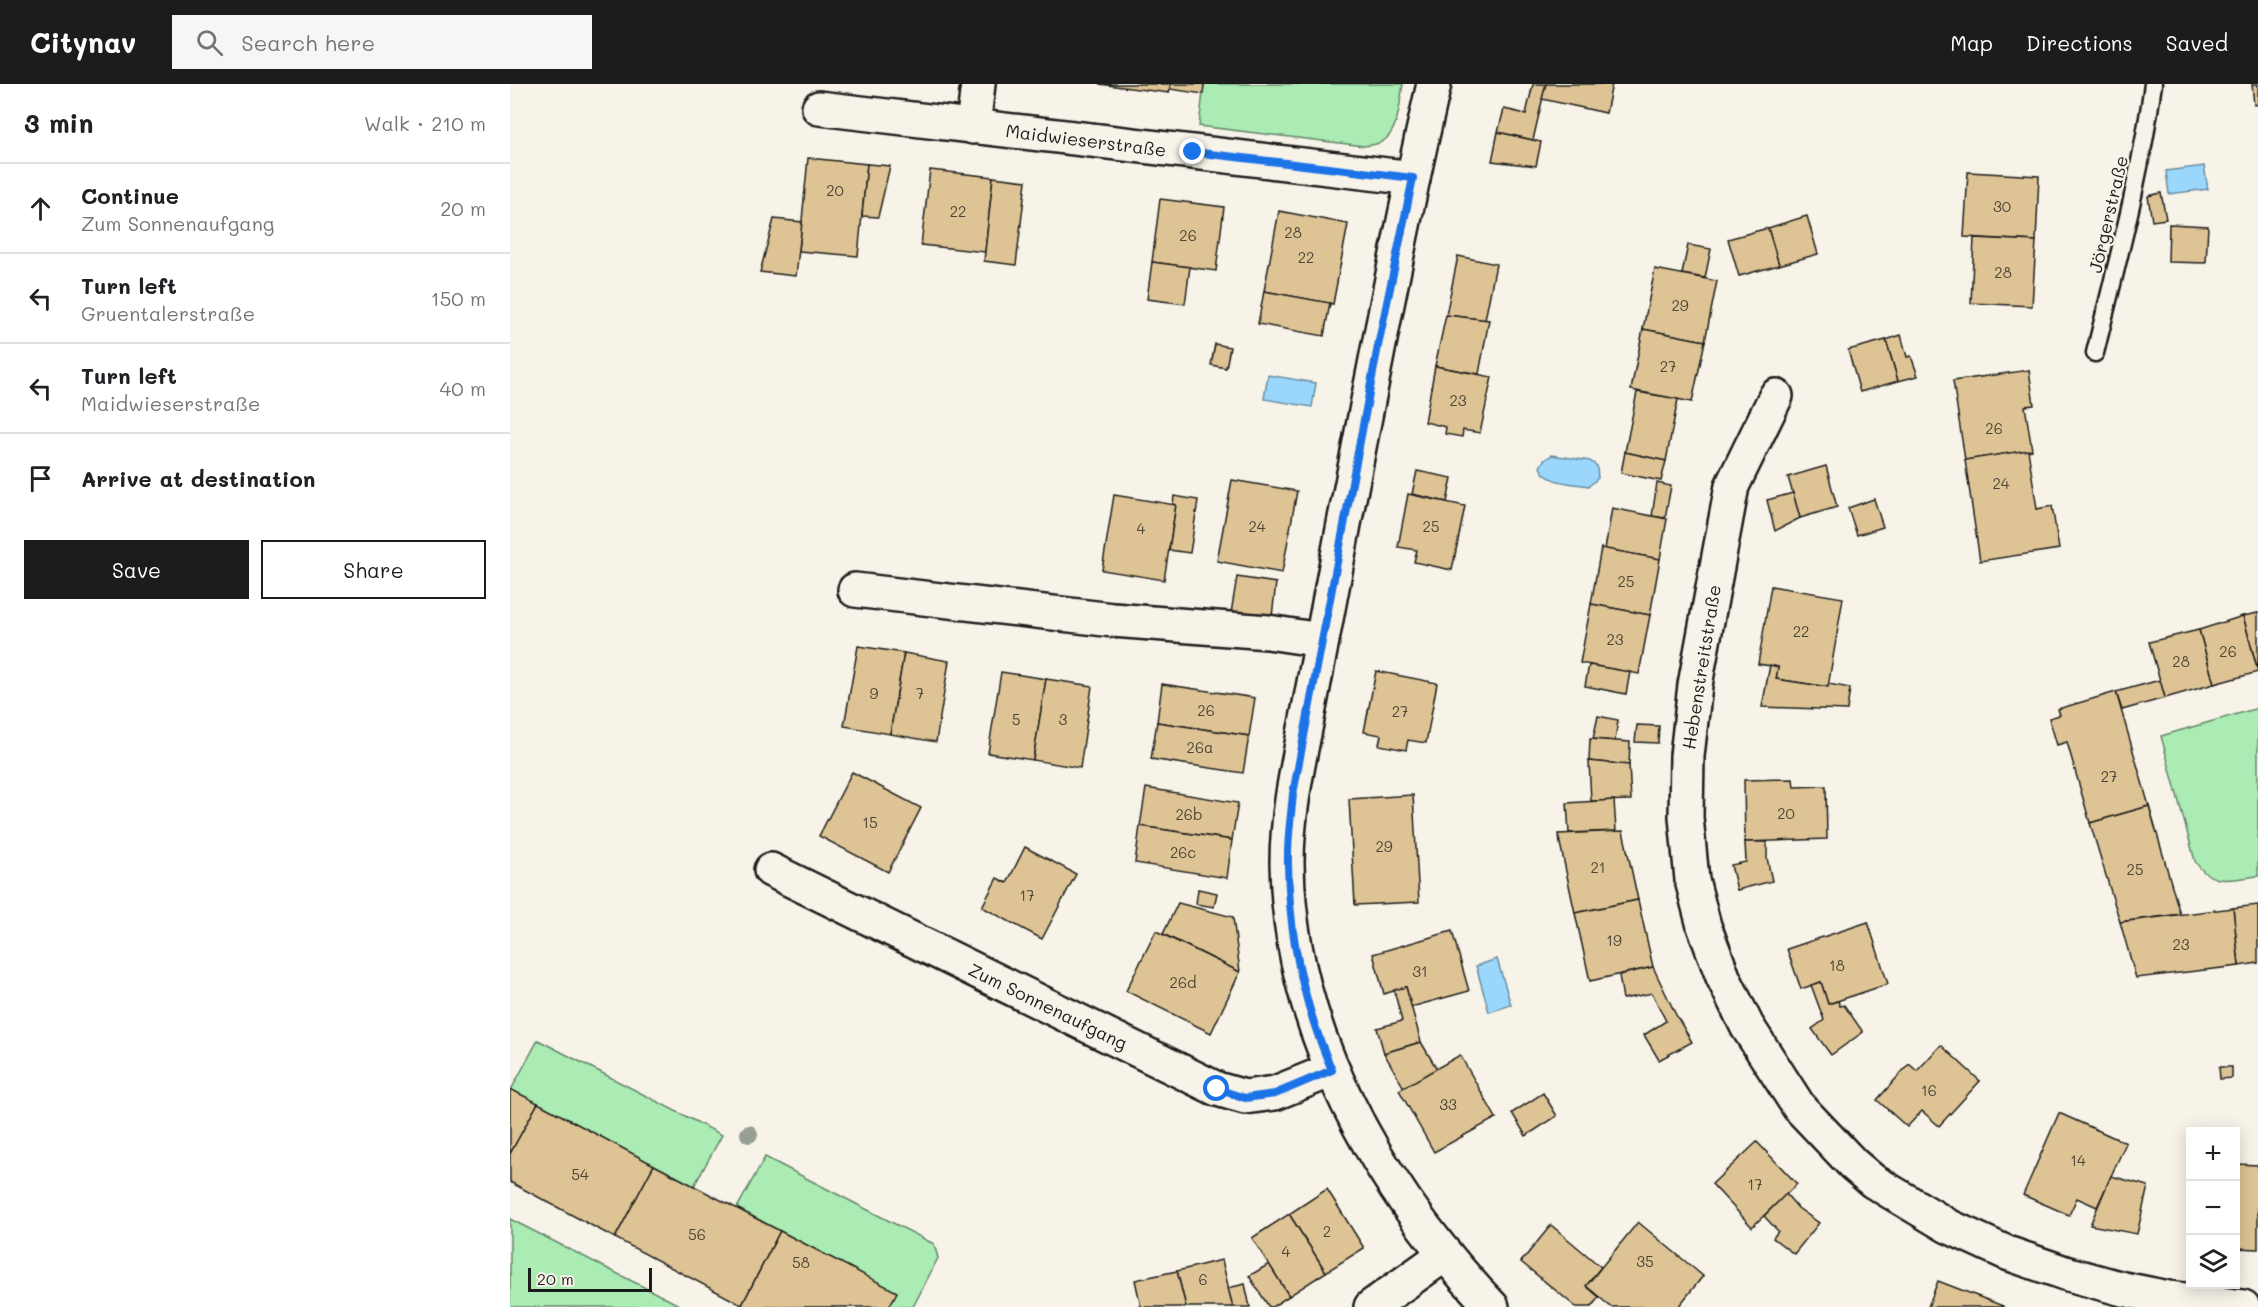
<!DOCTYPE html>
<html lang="en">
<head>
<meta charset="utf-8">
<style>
  :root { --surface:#fff; --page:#f6f6f6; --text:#202124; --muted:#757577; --line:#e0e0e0; --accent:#1c1c1c }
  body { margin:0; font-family:Mali,sans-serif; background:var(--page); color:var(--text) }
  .controls { position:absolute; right:18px; bottom:18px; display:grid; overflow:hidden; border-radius:0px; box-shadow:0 3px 15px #0003 }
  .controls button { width:54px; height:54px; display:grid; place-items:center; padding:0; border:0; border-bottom:2px solid var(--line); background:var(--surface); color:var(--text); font:30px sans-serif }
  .scale { position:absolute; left:18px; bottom:15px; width:124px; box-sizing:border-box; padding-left:6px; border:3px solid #1c1c1c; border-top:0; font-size:16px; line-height:21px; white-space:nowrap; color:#1c1c1c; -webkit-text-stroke:4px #f7f3e8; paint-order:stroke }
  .stop { position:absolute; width:18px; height:18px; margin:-14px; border:4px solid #1a73e8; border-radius:50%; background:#fff }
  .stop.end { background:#1a73e8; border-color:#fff; box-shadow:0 2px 6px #0008 }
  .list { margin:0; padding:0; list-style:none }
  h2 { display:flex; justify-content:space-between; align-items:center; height:78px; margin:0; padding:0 24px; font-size:26px }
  h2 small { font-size:20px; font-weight:400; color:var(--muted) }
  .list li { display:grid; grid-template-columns:39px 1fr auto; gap:18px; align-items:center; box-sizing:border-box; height:90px; padding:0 24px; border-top:2px solid var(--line) }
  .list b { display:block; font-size:22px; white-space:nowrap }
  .list p { margin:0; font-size:20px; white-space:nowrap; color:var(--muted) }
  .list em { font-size:20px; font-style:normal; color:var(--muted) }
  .actions { display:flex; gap:12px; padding:18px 24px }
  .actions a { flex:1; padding:14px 0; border:2px solid var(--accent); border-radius:0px; text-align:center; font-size:21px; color:var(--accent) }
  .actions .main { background:var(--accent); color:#fff }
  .icon { flex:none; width:33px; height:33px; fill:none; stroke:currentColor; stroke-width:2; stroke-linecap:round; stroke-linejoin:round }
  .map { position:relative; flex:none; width:1748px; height:1223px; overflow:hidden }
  header { display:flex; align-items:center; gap:36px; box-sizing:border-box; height:84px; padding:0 30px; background:var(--accent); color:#fff }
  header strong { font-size:28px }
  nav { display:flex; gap:33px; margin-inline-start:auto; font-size:21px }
  .search { width:420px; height:54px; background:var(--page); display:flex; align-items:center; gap:15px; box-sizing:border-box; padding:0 21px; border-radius:0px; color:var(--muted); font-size:22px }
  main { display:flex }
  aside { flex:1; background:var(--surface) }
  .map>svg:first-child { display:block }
  .green { fill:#aaecb4; stroke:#638468; stroke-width:1.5 }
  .water { fill:#9bd7fc; stroke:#688ca2; stroke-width:1.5 }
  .building { fill:#dec494; stroke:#1c1c1c; stroke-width:1.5 }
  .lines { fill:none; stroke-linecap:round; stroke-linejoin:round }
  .lane-casing { stroke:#1c1c1c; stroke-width:21 }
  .street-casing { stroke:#1c1c1c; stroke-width:38 }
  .lane { stroke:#f7f3e8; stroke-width:16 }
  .street { stroke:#f7f3e8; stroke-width:33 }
  .tree { fill:#969f91 }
  .route { stroke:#1a73e8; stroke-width:8 }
  .labels { text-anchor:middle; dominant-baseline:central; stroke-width:4.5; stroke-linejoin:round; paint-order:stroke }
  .number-label { font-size:15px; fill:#4c463a }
  .street-label { font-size:18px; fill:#1c1c1c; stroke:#f7f3e8 }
</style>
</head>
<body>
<header>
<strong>Citynav</strong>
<div class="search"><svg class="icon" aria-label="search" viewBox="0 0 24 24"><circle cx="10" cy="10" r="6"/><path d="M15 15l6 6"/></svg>Search here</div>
<nav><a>Map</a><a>Directions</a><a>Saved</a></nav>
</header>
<main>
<aside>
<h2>3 min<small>Walk · 210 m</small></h2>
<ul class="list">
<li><svg class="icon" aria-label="ahead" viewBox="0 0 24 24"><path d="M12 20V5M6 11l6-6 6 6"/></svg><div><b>Continue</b><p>Zum Sonnenaufgang</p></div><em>20 m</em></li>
<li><svg class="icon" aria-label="left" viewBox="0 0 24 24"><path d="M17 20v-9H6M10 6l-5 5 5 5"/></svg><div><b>Turn left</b><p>Gruentalerstraße</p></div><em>150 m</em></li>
<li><svg class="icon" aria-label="left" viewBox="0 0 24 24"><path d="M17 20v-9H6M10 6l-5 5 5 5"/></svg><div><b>Turn left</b><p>Maidwieserstraße</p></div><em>40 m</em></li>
<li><svg class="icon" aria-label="arrive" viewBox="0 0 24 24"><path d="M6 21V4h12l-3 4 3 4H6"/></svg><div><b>Arrive at destination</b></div></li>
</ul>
<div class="actions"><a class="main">Save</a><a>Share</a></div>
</aside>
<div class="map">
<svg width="1748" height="1223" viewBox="0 0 1748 1223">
  <rect width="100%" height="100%" fill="#f7f3e8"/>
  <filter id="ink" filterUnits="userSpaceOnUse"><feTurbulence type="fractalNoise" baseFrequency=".0167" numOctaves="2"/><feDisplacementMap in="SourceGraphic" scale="12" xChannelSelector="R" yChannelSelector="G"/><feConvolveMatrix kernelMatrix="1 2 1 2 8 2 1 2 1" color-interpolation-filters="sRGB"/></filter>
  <g filter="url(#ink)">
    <g class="green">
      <path d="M 694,0 L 893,0 C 890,16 889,43 876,55 C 870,60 862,61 854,62 L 689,42 Z"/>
      <path d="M 1748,624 L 1748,792 C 1722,795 1700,803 1685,777 L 1651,652 Z"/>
      <polygon points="28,956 212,1051 184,1102 1,1006"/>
      <polygon points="255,1073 424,1160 428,1174 403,1223 379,1223 386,1208 227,1124"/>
      <polygon points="0,1135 173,1223 0,1223"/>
    </g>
    <g class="water">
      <polygon points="1694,82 1698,105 1659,110 1656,87"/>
      <polygon points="758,291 806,299 802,323 754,315"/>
      <path d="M 1042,371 L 1080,377 L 1087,382 L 1088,394 L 1079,402 C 1063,399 1036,400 1030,383 L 1034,376 Z"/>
      <polygon points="987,875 1001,921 979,928 966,882"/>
    </g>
    <g class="building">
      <polygon points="589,0 661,0 659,9"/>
      <polygon points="661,0 694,0 693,10 660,5"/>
      <polygon points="1023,0 1036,0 1023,56 988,48 994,25 1016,30"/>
      <polygon points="1036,0 1102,0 1096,29 1032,15"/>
      <polygon points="1742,0 1748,0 1748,20 1744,21"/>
      <polygon points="988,48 1031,58 1026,82 982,77"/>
      <polygon points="298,74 357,80 348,172 289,167"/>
      <polygon points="357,80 380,82 368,133 352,132"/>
      <polygon points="420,86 483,93 475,168 411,161"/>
      <polygon points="1458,88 1529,92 1526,157 1454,153"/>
      <polygon points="483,93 516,97 506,181 474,177"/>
      <polygon points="1651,109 1656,135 1642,137 1638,112"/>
      <polygon points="650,115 714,123 706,187 642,178"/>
      <polygon points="769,127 838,140 823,220 754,207"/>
      <polygon points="1297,132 1308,170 1269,181 1258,144"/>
      <polygon points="264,135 292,138 286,192 250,188"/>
      <polygon points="1659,140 1698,142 1696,179 1658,178"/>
      <polygon points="1258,144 1269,181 1229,192 1218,155"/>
      <polygon points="1464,154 1526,157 1522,222 1461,219"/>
      <polygon points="1178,161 1201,165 1195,194 1172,190"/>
      <polygon points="948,172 986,180 975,236 936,231"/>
      <polygon points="642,178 680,183 675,220 637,215"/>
      <polygon points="1145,185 1207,197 1195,257 1133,245"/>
      <polygon points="754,207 820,219 814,252 748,240"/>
      <polygon points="936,231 979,236 969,290 925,282"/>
      <polygon points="1133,245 1195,257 1182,318 1121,306"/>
      <polygon points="1391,251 1397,273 1401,272 1408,292 1388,297 1376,256"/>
      <polygon points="1376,256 1388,297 1350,308 1338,266"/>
      <polygon points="705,260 720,263 716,284 701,281"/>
      <polygon points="925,282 982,293 970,349 953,346 952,353 935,350 936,343 915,338"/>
      <polygon points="1519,286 1524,321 1515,322 1522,366 1455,376 1443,297"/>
      <polygon points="1127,308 1168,315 1156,377 1115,368"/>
      <polygon points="1518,366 1527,425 1542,422 1549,465 1470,477 1455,376"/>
      <polygon points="1115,368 1156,377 1151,397 1111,389"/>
      <polygon points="1316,382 1327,423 1290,434 1278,393"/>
      <polygon points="907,387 942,394 937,418 902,410"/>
      <polygon points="722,396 787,407 772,489 707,477"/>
      <polygon points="1147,399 1161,402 1155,434 1142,432"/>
      <polygon points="1283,409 1290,434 1265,447 1257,416"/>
      <polygon points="898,410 955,422 942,486 904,478 907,466 888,463"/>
      <polygon points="604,411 666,421 654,496 592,486"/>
      <polygon points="664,412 688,416 680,469 659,466 666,421 663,420"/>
      <polygon points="1364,415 1373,443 1347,451 1338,424"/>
      <polygon points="1102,424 1157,435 1150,475 1095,465"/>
      <polygon points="1091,464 1150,475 1140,531 1081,520"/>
      <polygon points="727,493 766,499 762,532 721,529"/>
      <polygon points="1261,502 1333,514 1318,603 1266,595 1268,583 1248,580"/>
      <polygon points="1081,520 1140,531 1129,590 1070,579"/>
      <polygon points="1748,529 1748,587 1733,532"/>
      <polygon points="1733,532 1748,588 1704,600 1689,546"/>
      <polygon points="1689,546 1704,600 1655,614 1639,558"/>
      <polygon points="348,562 394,569 380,650 334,642"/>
      <polygon points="394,569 439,577 426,658 380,650"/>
      <polygon points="1079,581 1120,588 1116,610 1075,602"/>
      <polygon points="1260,581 1268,583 1266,595 1318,603 1319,600 1340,604 1337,626 1252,623"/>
      <polygon points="866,587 927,599 916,659 898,656 896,666 869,661 871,651 854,648"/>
      <polygon points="491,588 536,595 523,676 478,669"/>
      <polygon points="536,595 582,602 570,684 523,676"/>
      <polygon points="1650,596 1655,614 1612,626 1606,608"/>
      <polygon points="652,600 745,614 739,652 647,638"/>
      <polygon points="1606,608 1639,722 1580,739 1557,658 1547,661 1539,634 1550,631 1548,625"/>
      <polygon points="1088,632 1108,636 1105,657 1083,655"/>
      <polygon points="647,638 739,652 733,689 641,675"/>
      <polygon points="1127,641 1149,642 1148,659 1125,658"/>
      <polygon points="1080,655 1120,658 1119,681 1079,677"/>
      <polygon points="1079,677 1119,681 1121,716 1081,717"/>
      <polygon points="342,688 411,724 378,788 309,752"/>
      <polygon points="1283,695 1284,703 1316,702 1317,755 1235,758 1234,696"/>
      <polygon points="636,704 728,719 722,756 630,742"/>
      <polygon points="903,711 909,818 845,821 839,715"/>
      <polygon points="1104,716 1106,747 1059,749 1057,719"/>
      <polygon points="1639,722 1670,830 1610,838 1580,739"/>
      <polygon points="630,742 722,756 717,794 625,779"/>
      <polygon points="1113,747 1128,816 1065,829 1048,750"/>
      <polygon points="1235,758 1257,758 1257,774 1262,797 1227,806 1221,781 1236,778"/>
      <polygon points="515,763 566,790 532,855 472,823 487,794 497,799"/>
      <polygon points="688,805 707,809 704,823 686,820"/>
      <polygon points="1128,816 1143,883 1080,897 1065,829"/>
      <polygon points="668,819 723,833 730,888 653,850"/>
      <polygon points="1748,821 1748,879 1729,882 1723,824"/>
      <polygon points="1723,824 1729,882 1626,894 1610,838"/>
      <polygon points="1358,838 1378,900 1318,920 1311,898 1291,905 1277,865"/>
      <polygon points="646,847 730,888 701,949 616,907"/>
      <polygon points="942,847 959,907 901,923 896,903 874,910 863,870"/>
      <polygon points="1143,883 1166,931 1182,958 1149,976 1134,951 1156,937 1142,909 1113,915 1109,891"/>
      <polygon points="1311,898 1318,920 1328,917 1330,922 1334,921 1353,948 1321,971 1302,945 1314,936 1301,901"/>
      <polygon points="896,903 911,958 874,969 867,944 892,937 884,906"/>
      <polygon points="911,958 927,985 894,1004 874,969"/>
      <polygon points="1431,961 1470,997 1429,1042 1412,1027 1397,1043 1367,1016 1399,980 1407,987"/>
      <polygon points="950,971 986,1034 924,1068 889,1006"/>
      <polygon points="1709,983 1722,983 1722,994 1710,995"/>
      <polygon points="0,1005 28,1019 0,1070"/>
      <polygon points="1033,1009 1047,1032 1016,1052 1002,1029"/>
      <polygon points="28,1019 144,1081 105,1154 0,1098 0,1070"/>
      <polygon points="1549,1029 1616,1059 1587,1123 1567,1114 1559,1131 1513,1111"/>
      <polygon points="1247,1058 1287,1100 1242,1143 1202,1100"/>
      <polygon points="1726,1080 1748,1081 1748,1165 1726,1164"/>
      <polygon points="144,1081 270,1147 232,1221 105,1154"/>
      <polygon points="1601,1092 1638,1102 1627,1150 1580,1141"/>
      <polygon points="817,1105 854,1164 816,1188 779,1130"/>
      <polygon points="1276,1110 1288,1124 1309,1139 1284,1170 1263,1154 1268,1147 1254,1132"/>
      <polygon points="779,1130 816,1188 779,1212 742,1154"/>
      <polygon points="1128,1138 1193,1192 1168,1223 1101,1223 1076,1202"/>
      <polygon points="1041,1141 1091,1183 1076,1202 1089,1213 1081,1223 1066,1223 1011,1178"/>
      <polygon points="270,1147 387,1208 379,1223 235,1223 232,1221"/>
      <polygon points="712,1176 723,1223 676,1223 667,1187"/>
      <polygon points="759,1180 779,1212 762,1223 759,1223 739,1192"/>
      <polygon points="667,1187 676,1223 631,1223 625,1196"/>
      <polygon points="1428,1197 1493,1222 1493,1223 1418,1223"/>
      <polygon points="735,1200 740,1223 723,1223 718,1204"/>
    </g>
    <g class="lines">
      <defs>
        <path id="lane" d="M 1585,269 C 1607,179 1631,91 1643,0"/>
        <g id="street">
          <path d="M 924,0 C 890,146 863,293 834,440 C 822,501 811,563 799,625 C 789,676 777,727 777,779 C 779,946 869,1105 982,1223"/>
          <polyline points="309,24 903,94"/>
          <polyline points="463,43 468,0"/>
          <polyline points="1266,312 1222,402 1185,601 1177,672 1176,733 1182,796 1194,842 1213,893 1237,942 1289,1023 1343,1080 1363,1097 1438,1142 1497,1169 1555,1189 1613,1205 1658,1214 1733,1223"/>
          <polyline points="345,506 603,536 758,548 811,556"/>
          <polyline points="261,786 707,1005 735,1013 765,1009 822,986"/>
          <polyline points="861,1223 934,1171"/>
        </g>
      </defs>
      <use href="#lane" class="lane-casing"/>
      <use href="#street" class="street-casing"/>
      <use href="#lane" class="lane"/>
      <use href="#street" class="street"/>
    </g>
    <circle class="tree" cx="239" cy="1050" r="9"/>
  </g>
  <g class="lines" filter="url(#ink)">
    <path class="route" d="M 683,68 L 903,94 L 869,257 L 783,710 C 781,733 777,757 778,779 C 779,851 793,920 822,986 L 765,1010 L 735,1014 L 707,1005"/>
  </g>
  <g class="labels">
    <g class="number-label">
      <text x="325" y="106">20</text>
      <text x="1492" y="122">30</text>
      <text x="448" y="127">22</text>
      <text x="783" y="148">28</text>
      <text x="678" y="151">26</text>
      <text x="796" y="173">22</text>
      <text x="1493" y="188">28</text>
      <text x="1170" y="221">29</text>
      <text x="1158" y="282">27</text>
      <text x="948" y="316">23</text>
      <text x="1484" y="344">26</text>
      <text x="1491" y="399">24</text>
      <text x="747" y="442">24</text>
      <text x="921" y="442">25</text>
      <text x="631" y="444">4</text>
      <text x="1116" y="497">25</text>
      <text x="1291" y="547">22</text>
      <text x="1105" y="555">23</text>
      <text x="1718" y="567">26</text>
      <text x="1671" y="577">28</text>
      <text x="364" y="609">9</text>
      <text x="410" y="609">7</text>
      <text x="696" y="626">26</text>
      <text x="890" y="627">27</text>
      <text x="506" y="635">5</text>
      <text x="553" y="635">3</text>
      <text x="690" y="663">26a</text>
      <text x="1599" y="692">27</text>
      <text x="1276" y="729">20</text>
      <text x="679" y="730">26b</text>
      <text x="360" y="738">15</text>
      <text x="874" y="762">29</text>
      <text x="673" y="768">26c</text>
      <text x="1088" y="783">21</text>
      <text x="1625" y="785">25</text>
      <text x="517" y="811">17</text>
      <text x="1104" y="856">19</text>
      <text x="1671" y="860">23</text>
      <text x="1327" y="881">18</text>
      <text x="910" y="887">31</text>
      <text x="673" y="898">26d</text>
      <text x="1419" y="1006">16</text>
      <text x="938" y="1020">33</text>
      <text x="1568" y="1076">14</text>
      <text x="70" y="1090">54</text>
      <text x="1245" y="1100">17</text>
      <text x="817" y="1147">2</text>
      <text x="187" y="1150">56</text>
      <text x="776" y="1167">4</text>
      <text x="1135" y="1177">35</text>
      <text x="291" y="1178">58</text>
      <text x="693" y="1195">6</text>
    </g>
    <g class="street-label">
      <text transform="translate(576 56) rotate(7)">Maidwieserstraße</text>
      <text transform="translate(1598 130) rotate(-77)">Jörgerstraße</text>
      <text transform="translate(1191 583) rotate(-81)">Hebenstreitstraße</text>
      <text transform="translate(538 922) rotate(26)">Zum Sonnenaufgang</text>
    </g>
  </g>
</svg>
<div class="controls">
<button>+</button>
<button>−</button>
<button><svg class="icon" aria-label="layers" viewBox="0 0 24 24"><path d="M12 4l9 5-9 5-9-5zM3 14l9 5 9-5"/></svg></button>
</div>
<div class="scale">20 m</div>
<div class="stop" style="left:707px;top:1005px"></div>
<div class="stop end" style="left:683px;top:68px"></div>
</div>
</main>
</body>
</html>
